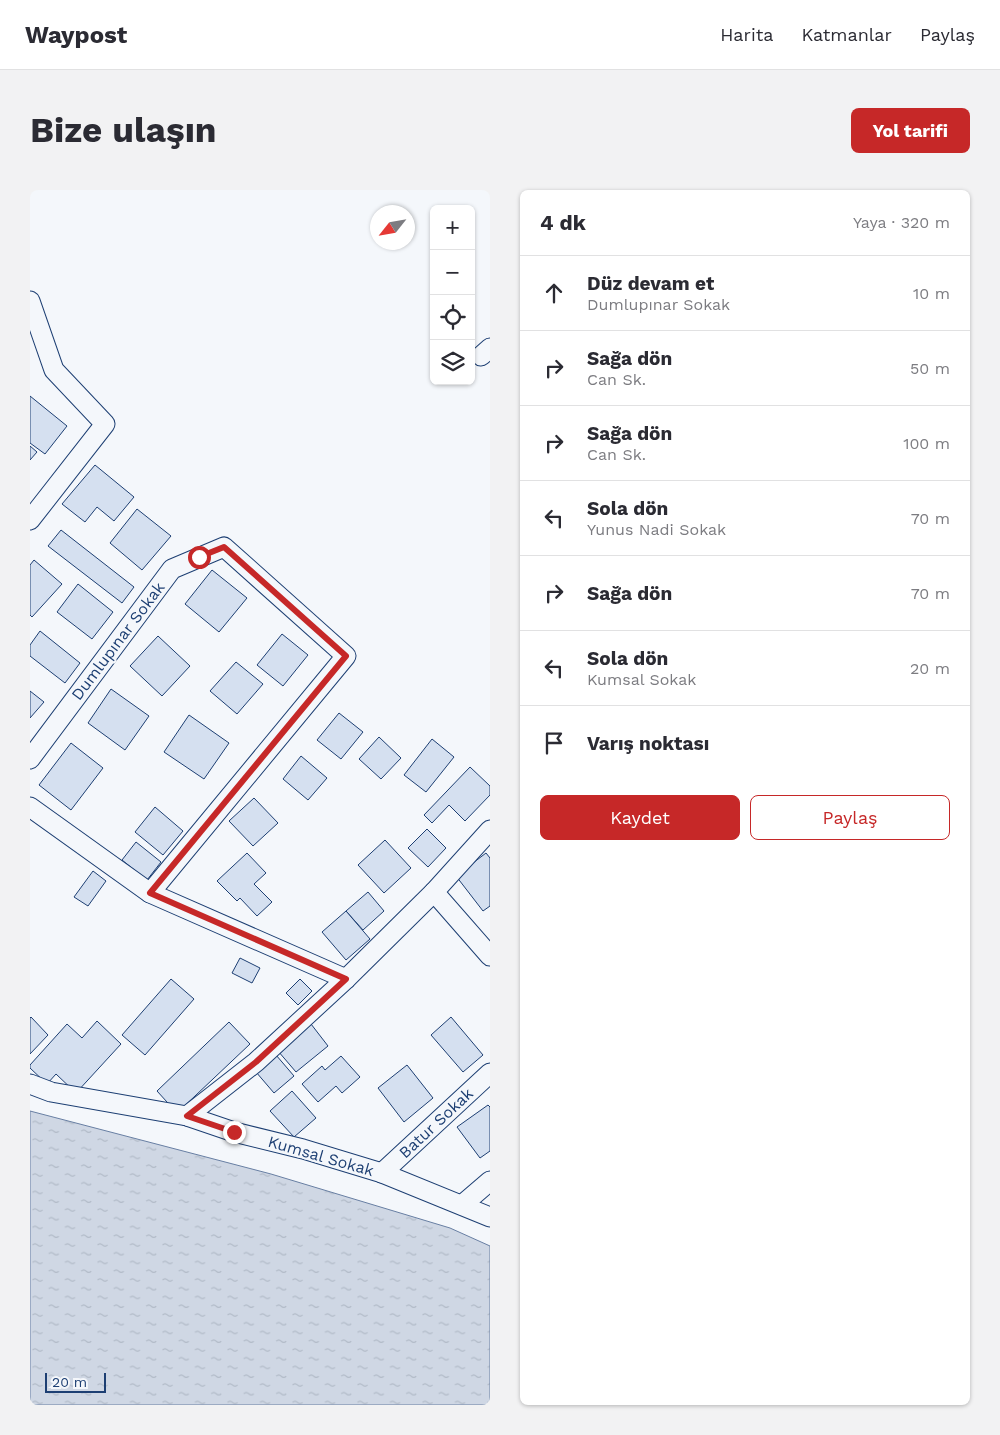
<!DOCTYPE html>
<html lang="tr">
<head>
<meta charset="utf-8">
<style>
  :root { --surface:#fff; --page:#f2f2f3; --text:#2b2b33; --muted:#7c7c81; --line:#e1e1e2; --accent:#c62828 }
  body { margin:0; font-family:"Work Sans",sans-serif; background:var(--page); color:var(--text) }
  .controls { position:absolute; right:15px; top:15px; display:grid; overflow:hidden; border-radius:8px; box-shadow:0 1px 4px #0004 }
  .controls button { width:45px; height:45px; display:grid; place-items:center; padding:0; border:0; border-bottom:1px solid var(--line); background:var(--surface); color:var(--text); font:25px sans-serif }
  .compass { position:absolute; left:340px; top:15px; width:45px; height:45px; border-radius:50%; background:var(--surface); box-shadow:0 1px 4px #0004; rotate:239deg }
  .scale { position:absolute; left:15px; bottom:12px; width:61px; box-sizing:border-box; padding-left:5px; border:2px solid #1d3f73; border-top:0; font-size:14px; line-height:18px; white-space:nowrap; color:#1d3f73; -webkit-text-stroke:4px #f4f7fb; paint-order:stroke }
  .stop { position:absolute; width:15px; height:15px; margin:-11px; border:4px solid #c62828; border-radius:50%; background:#fff }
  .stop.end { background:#c62828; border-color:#fff; box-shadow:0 1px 5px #0008 }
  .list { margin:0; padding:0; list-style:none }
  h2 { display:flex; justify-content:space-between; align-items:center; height:65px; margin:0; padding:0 20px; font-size:21px }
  h2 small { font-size:16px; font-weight:400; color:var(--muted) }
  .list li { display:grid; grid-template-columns:32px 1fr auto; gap:15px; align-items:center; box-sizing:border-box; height:75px; padding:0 20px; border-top:1px solid var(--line) }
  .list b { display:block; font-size:19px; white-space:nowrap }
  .list p { margin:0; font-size:16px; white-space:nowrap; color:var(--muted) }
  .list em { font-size:16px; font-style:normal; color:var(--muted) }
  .actions { display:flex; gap:10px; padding:15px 20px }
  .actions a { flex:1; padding:11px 0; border:1px solid var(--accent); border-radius:8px; text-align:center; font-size:18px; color:var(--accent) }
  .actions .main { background:var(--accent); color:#fff }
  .icon { flex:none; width:28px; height:28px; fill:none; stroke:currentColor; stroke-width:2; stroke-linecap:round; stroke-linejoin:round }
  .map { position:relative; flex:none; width:460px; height:1215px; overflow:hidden; border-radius:8px }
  header { display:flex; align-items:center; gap:30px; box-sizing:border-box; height:70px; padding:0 25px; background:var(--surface); border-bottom:1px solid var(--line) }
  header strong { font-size:24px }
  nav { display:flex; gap:28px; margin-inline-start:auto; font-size:18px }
  .intro { display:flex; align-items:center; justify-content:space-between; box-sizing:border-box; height:120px; padding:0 30px }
  h1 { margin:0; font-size:35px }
  .button { padding:12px 22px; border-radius:8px; background:var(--accent); color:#fff; font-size:18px; font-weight:700 }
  main { display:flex; gap:30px; padding:0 30px }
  aside { flex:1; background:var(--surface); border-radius:8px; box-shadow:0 1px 4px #0004 }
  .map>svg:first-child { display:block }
  .water { fill:url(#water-ripples); stroke:#687fa3 }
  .building { fill:#d5e0f0; stroke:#1d3f73 }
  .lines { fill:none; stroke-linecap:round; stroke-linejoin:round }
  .street-casing { stroke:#1d3f73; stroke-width:21 }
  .street { stroke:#f4f7fb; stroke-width:19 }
  .route { stroke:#c62828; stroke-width:6 }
  .labels { text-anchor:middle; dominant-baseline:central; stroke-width:4; stroke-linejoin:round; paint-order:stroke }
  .street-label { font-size:16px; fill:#1d3f73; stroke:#f4f7fb }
</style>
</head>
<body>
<header>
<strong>Waypost</strong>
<nav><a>Harita</a><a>Katmanlar</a><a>Paylaş</a></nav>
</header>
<div class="intro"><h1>Bize ulaşın</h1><a class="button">Yol tarifi</a></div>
<main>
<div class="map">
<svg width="460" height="1215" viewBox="0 0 460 1215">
  <defs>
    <pattern id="water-ripples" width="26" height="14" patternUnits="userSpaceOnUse" patternTransform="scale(1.25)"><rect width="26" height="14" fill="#cfd7e4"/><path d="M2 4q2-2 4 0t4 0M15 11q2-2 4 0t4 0" fill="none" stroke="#b1bac7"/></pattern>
  </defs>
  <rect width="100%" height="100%" fill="#f4f7fb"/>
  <polygon class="water" points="0,921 241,984 420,1038 460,1056 460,1215 0,1215"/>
  <g class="building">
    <polygon points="0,206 37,236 15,264 0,253"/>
    <polygon points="0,256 7,262 0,270"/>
    <polygon points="65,275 104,307 84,331 67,317 55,332 32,314"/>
    <polygon points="107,319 141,346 112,380 80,353"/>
    <polygon points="31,340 104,397 92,413 18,356"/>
    <polygon points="4,370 32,394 2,427 0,425 0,375"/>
    <polygon points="182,380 217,408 189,442 155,414"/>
    <polygon points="48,394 83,422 62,449 27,422"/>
    <polygon points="10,441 50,473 35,493 0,466 0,455"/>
    <polygon points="252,444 278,465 253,496 227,475"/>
    <polygon points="128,446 160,476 132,506 100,476"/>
    <polygon points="206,472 233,494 207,524 180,501"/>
    <polygon points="81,499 119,526 95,560 58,533"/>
    <polygon points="0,501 14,512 0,528"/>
    <polygon points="309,523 333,542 311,569 287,550"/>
    <polygon points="159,525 199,553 174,589 134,562"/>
    <polygon points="349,547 371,568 351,589 329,569"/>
    <polygon points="402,549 424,567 396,602 374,585"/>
    <polygon points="41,553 73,578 41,620 9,595"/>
    <polygon points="271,566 297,588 278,610 253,589"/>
    <polygon points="440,577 460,596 460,605 435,631 419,615 402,633 394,625"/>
    <polygon points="224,608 248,633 223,656 199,631"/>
    <polygon points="125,617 153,641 133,665 105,642"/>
    <polygon points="397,639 416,658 398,677 378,658"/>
    <polygon points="355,650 381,678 354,703 328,675"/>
    <polygon points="106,652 131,672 117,690 92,670"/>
    <polygon points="217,663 236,683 224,694 242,712 227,726 210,708 207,711 187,691"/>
    <polygon points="456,663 460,668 460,716 453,721 426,686"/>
    <polygon points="63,681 76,691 58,716 44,707"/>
    <polygon points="338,702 354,721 333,740 316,721"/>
    <polygon points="316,721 340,749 316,770 292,742"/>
    <polygon points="210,768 230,778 222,793 202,783"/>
    <polygon points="141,789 164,809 115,865 92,845"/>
    <polygon points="270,789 282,801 268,815 256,803"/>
    <polygon points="1,827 18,845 0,864 0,828"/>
    <polygon points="421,827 453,865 433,882 401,845"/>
    <polygon points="67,831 91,854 46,903 26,884 17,894 0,878 0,875 37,834 52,848"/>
    <polygon points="199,832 220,854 147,923 127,901"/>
    <polygon points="281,834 298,856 266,882 248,861"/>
    <polygon points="246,865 264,886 244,903 226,882"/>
    <polygon points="311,866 330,887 312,903 306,896 288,912 272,894 292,876 295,880"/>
    <polygon points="377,875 403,908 374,932 348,898"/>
    <polygon points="262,901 286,928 264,947 240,921"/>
    <polygon points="458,915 460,917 460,961 450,968 427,937"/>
  </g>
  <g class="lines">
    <defs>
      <g id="street">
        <polyline points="0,111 24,180 75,234 0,330"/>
        <polyline points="451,166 460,158"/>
        <polyline points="0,569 142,379 194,357 316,466 120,703"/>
        <polyline points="0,617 120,703 316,789"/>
        <polyline points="404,702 460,766"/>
        <polyline points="0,894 21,902 157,926 204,942 273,959 352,983 460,1027"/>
        <polyline points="157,926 226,872 316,789 404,702 460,640"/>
        <polyline points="352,983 460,883"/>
        <polyline points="432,1015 460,991"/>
      </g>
    </defs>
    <use href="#street" class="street-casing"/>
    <use href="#street" class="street"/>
  </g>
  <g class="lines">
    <polyline class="route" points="169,367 194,357 316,466 120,703 316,789 226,872 157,926 204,942"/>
  </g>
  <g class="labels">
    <g class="street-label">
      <text transform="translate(88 451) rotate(-53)">Dumlupınar Sokak</text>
      <text transform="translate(406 933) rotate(-43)">Batur Sokak</text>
      <text transform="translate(291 966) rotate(16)">Kumsal Sokak</text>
    </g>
  </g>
</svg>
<div class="controls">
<button>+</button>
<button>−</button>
<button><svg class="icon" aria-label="locate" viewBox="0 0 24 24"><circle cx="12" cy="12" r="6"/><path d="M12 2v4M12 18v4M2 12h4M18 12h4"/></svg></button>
<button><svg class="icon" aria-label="layers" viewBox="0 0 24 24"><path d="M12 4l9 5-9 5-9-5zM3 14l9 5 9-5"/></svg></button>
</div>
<svg class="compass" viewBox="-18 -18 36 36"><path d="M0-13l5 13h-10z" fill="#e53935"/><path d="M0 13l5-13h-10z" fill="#7c7c81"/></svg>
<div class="scale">20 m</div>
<div class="stop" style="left:169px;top:367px"></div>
<div class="stop end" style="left:204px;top:942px"></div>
</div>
<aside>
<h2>4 dk<small>Yaya · 320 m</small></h2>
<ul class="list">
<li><svg class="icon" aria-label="ahead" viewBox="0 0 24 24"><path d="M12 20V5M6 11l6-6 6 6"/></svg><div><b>Düz devam et</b><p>Dumlupınar Sokak</p></div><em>10 m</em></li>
<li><svg class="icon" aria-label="right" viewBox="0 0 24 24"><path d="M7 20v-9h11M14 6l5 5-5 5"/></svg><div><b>Sağa dön</b><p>Can Sk.</p></div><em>50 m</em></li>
<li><svg class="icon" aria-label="right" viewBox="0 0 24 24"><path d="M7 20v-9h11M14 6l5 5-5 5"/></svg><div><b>Sağa dön</b><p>Can Sk.</p></div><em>100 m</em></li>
<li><svg class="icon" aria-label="left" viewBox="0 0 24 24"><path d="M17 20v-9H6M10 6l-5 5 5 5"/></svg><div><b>Sola dön</b><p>Yunus Nadi Sokak</p></div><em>70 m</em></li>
<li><svg class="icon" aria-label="right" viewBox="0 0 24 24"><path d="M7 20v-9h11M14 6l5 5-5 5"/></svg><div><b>Sağa dön</b></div><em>70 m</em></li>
<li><svg class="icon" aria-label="left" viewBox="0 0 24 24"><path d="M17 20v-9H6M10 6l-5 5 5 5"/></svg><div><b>Sola dön</b><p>Kumsal Sokak</p></div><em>20 m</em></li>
<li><svg class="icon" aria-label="arrive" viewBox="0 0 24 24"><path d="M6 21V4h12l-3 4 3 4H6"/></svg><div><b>Varış noktası</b></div></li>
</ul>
<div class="actions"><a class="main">Kaydet</a><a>Paylaş</a></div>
</aside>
</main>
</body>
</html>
